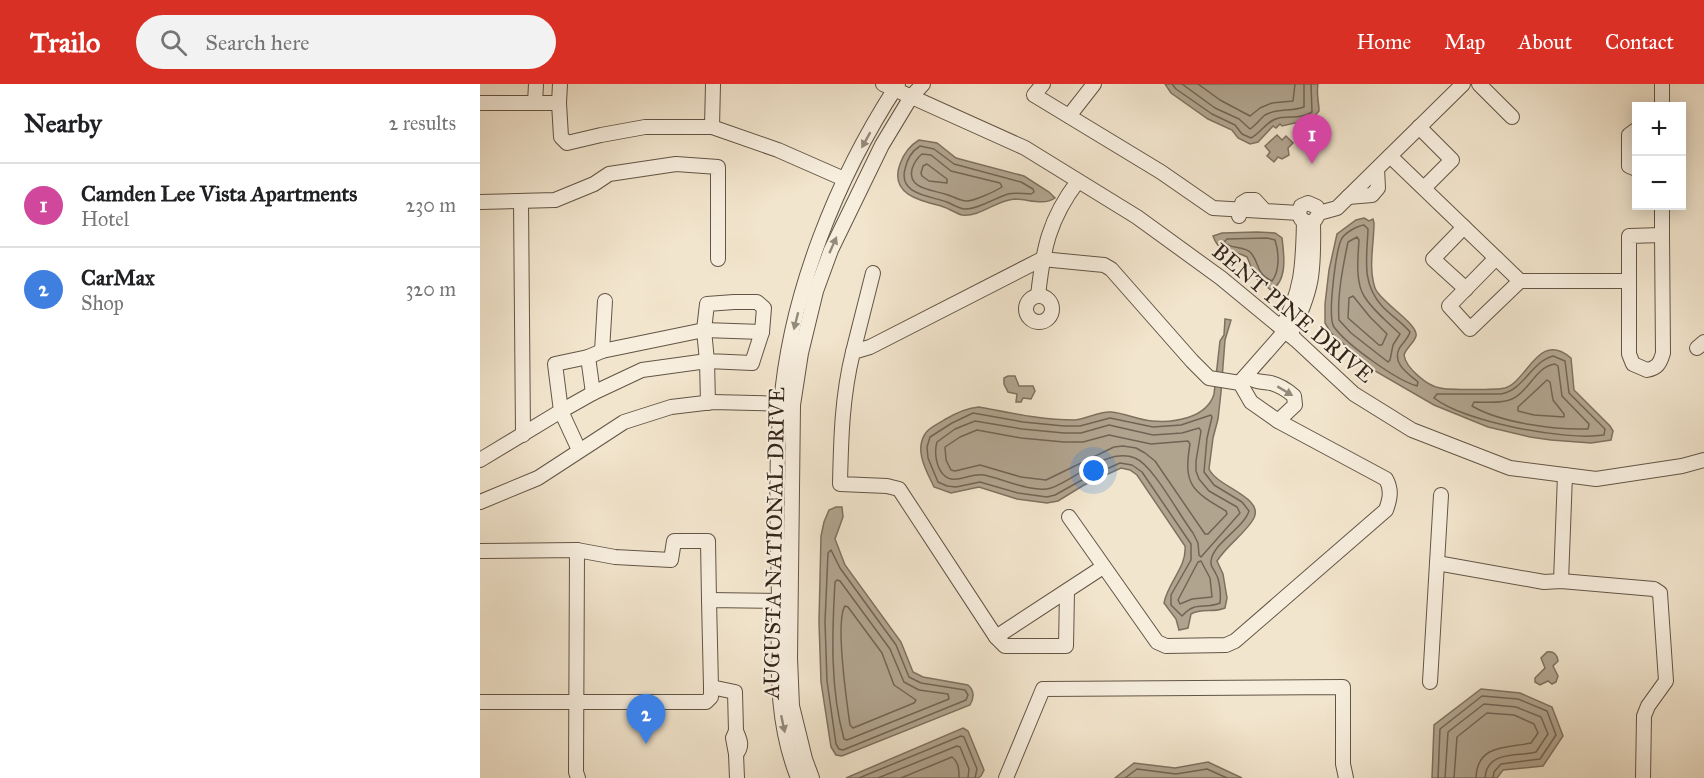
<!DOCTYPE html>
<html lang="en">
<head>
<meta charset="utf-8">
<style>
  :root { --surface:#fff; --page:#f2f2f2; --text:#202124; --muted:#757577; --line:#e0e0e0; --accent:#d93025 }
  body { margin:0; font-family:"IM FELL Great Primer",serif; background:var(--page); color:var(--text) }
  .controls { position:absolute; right:18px; top:18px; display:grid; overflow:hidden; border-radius:0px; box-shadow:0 3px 15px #0003 }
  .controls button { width:54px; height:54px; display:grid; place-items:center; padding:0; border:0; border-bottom:2px solid var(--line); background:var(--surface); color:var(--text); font:30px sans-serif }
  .you { position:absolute; left:614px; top:387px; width:21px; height:21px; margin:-15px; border:4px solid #fff; border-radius:50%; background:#1a73e8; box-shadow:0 0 0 9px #1a73e833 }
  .badge { display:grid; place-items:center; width:39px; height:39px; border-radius:50%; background:var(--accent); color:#fff; font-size:20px; font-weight:700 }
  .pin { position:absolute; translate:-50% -50px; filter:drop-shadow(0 2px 3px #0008) }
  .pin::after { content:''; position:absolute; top:32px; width:21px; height:18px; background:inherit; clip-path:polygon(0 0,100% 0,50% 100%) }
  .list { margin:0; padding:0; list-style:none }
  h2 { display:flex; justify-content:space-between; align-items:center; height:78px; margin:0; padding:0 24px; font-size:26px }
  h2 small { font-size:20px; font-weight:400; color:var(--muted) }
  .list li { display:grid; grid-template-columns:39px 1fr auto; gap:18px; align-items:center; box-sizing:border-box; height:84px; padding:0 24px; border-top:2px solid var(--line) }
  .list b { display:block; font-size:22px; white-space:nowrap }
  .list p { margin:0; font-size:20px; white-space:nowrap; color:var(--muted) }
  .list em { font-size:20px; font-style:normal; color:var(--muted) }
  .icon { flex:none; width:33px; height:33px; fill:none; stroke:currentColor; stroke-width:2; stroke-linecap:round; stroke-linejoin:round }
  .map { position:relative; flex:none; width:1224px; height:694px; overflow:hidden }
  header { display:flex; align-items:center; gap:36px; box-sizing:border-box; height:84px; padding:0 30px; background:var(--accent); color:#fff }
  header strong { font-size:28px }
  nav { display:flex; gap:33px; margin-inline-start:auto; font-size:21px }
  .search { width:420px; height:54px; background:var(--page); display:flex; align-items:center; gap:15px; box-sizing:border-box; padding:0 21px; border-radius:33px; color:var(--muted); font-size:22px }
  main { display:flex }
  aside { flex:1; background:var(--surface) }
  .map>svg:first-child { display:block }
  .water { fill:#b1a48f; stroke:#7e715f; stroke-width:1.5 }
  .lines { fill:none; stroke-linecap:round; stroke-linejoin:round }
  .shore { stroke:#726454; stroke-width:1.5 }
  .minor-casing { stroke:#625545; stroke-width:16 }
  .minor { stroke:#f7eede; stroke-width:14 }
  .oneway { fill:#948a7b }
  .labels { text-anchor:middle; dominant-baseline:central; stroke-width:4.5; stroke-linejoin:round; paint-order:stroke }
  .street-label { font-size:22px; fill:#322518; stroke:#f7eede }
</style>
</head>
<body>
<header>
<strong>Trailo</strong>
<div class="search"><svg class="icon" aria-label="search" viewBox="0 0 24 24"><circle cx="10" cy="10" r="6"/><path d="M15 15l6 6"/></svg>Search here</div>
<nav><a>Home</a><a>Map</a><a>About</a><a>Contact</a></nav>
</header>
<main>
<aside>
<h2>Nearby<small>2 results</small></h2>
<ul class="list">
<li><span class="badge" style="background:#d1479c">1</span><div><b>Camden Lee Vista Apartments</b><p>Hotel</p></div><em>230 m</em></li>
<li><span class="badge" style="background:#3f7fe0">2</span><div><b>CarMax</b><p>Shop</p></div><em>320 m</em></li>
</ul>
</aside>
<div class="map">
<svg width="1224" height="694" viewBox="0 0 1224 694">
  <rect width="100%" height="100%" fill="#f2e5cd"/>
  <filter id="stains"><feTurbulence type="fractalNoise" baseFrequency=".00333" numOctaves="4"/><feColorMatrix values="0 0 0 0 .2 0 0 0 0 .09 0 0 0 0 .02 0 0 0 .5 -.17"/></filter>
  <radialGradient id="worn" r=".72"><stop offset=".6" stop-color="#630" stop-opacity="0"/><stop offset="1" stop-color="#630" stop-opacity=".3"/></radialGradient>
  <g class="water">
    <path d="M 685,0 L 838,0 C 836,9 839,18 839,27 L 832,35 L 802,42 L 800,40 L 796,44 L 793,42 L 778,58 L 770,60 L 758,54 L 752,46 L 728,35 L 691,9 Z"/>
    <polygon points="797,51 802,56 806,52 813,59 808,64 809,71 802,75 798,73 794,78 787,72 790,68 785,62"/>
    <path d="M 439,56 L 457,59 L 476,74 L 544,92 L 569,108 L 575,114 C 563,122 548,115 535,115 C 516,116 501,133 482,131 C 475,129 468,124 461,122 C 440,117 409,110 420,80 C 424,69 429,62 439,56 Z"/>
    <path d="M 884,134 L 889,137 L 893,135 L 894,139 C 894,160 888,183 895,204 C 900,218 939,240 936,252 C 934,259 926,264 924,271 C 926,284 947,302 960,304 C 968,306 1017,306 1025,304 C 1048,297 1058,246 1091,274 L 1094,306 L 1130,342 L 1133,347 L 1131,356 L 1111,359 L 1071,356 L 1050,353 L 1008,343 L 954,321 L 895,287 L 851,249 L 845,239 L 845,220 L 849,186 L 857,150 L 876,136 Z"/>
    <path d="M 777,148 L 795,149 L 802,154 C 804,170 808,197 791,206 L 776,194 L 767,173 C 751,164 741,173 733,152 L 742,149 Z"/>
    <path d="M 745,235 L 751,236 L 745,256 L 741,308 L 738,335 L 733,354 L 729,385 C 737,403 784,413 774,434 C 766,449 747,461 737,477 L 743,490 L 747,514 L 745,524 C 734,529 721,524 711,530 L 708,544 L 699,546 L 696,535 L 684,519 C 688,498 707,483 705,462 L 657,391 L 650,386 L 641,384 L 604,401 L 578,417 L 567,419 L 537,415 L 499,403 L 471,409 L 454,403 C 447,388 434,367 445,350 C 448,344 458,340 464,336 C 474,330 486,324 499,323 C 531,329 562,336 595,336 C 607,335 619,327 631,328 C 645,329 658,336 672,337 C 694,339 727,334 734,310 L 740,257 L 744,251 Z"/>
    <polygon points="528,292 535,292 539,302 553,302 555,307 551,315 543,314 541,318 536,318 537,310 528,308 524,300 524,294"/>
    <path d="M 356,423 L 362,423 L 363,433 L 355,455 L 365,481 L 421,558 L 433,588 L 443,593 L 488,601 C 495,607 494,614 490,621 L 362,672 L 356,671 L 351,663 L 341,598 L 339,538 L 341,452 L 344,438 L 349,426 Z"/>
    <path d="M 1067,568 C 1074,567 1077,570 1078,577 L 1073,582 L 1078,592 L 1076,598 L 1072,600 L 1068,597 L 1060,601 L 1055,598 L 1055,594 L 1065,584 L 1061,574 Z"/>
    <polygon points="1001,605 1040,609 1072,623 1083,652 1063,682 1023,686 1017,694 952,694 954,641"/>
    <polygon points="483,644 488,647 504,686 501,692 498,694 366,694"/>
    <polygon points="728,678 762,694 635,694 654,679 695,684"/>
  </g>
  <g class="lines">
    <g class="shore">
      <path d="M 692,0 L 696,5 L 732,30 L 755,41 L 762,50 L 771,54 C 781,49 787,36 799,34 C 810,32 821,35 832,28 L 831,0"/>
      <path d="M 702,0 L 735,24 L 759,35 L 770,45 C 776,41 780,35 785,31 C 797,24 811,28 824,23 L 824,0"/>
      <polyline points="718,0 740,16 770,32 780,24 792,19 813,17 815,0"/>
      <path d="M 440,62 L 454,65 L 474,80 L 541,98 L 553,105 L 554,108 L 551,110 C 544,110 535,108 528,110 C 515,114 497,126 484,125 C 478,124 472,120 467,118 C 451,112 418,111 425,85 C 427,75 432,67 440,62 Z"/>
      <path d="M 442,70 L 451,71 L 471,87 L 520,99 L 522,103 C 516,107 494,117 487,117 C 479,117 473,112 465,110 C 453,106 427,105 432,85 C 434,79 437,74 442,70 Z"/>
      <polygon points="447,80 467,95 467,99 449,97 442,92 441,89 443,82"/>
      <path d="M 884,141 L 888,145 C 887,174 881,199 902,222 C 910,231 922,238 930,248 C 928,255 922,259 919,265 C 912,280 929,290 938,298 L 937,302 C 916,296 867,261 854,243 C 847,233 856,168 861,156 C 864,149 877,142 884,141 Z"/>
      <path d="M 877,153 L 879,156 C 878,173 875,197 884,212 C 893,227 908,238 920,250 L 913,261 L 910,276 L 908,278 L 871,249 L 859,236 C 857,212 863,182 868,158 Z"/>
      <path d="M 787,154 L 795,156 C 799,168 800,187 792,197 C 774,188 781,181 771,169 C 764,161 751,166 744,158 L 747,155 Z"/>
      <polygon points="873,212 890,233 907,250 902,261 899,261 868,234 869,214"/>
      <path d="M 1073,272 L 1085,277 L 1089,309 L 1125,345 L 1124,351 C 1085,357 985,338 954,314 L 957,310 L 1021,310 C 1044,306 1051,278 1073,272 Z"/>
      <path d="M 1075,280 L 1078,282 L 1082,312 L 1109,340 L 1108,345 C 1075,346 1021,339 992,322 L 994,318 C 1006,318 1021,320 1032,315 C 1049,308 1056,282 1075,280 Z"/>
      <polygon points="1067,296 1070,298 1073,316 1084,330 1084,333 1054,331 1038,327 1038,323"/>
      <path d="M 493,329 L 543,338 L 584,342 L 600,342 L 630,334 L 673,343 L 701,341 L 731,331 L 732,333 L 727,354 L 724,388 L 734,401 L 762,418 L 769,427 C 763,445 733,459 731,477 C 730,483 734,485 736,490 C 740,497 741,511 740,519 C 724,526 716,516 702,532 L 691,521 L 691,511 L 711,476 L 711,460 L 662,388 L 652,381 L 640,379 L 602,396 L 575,411 L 567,413 L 538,409 L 500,398 L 476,403 L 467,402 L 458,398 L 448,374 L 447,363 L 450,353 L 472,339 Z"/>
      <path d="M 495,337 L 542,345 L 584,349 L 601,349 L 629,341 L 673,351 L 702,349 L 719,344 L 721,347 L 716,377 L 716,387 L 719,395 L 729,407 L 757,423 L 760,429 L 721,473 L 719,471 L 718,459 L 713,449 C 699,431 673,381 655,374 C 627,363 595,396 571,404 C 554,410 521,394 504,391 C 492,388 474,401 465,392 C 456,385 454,368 457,358 L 475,345 Z"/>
      <path d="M 497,346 L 541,354 L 584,358 L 603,358 L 629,351 L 671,360 L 708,357 L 710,360 C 703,401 712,407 746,427 L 747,430 L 728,450 L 725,450 L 675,377 L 665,369 L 656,364 L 643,362 L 634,363 L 566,396 L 541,393 L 500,381 L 475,387 L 471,386 L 466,376 L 465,363 L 480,353 Z"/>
      <polygon points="351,466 360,484 416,561 429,593 441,599 485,606 488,611 486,616 363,666 359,665 356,660 347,597 345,538 348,469"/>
      <polygon points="721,477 730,494 732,513 712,515 700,520 698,516 718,478"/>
      <path d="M 357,496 L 360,497 L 410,565 L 424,598 L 439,606 L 468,610 L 469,615 L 367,656 L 364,655 C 350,605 352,550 355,498 Z"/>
      <path d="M 365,522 L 368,523 L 402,569 L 414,601 L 436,616 L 434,619 L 373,644 L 370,641 C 367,620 355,537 365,522 Z"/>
      <polyline points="379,694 481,652 484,653 497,685 495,694"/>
      <polyline points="398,694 477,662 480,663 489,685 488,694"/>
      <path d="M 421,694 L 472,673 C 479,678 479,687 479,694"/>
      <polyline points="645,694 657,685 696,690 727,685 747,694"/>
      <polyline points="958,694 960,645 1002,612 1038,615 1067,627 1076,651 1060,675 1021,680 1014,688 1013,694"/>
      <path d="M 965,694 L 968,648 L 1004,620 L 1036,623 L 1061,633 L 1068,650 L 1056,668 C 1037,673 1007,666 1005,694"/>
      <path d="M 974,694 L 977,653 L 1007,629 L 1034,631 L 1054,640 L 1058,649 L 1051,659 C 1027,664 997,660 996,694"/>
    </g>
    <defs>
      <g id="minor">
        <polyline points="233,0 232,43 298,66 364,95"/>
        <polyline points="403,0 545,64 657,133 741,194 816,256 874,310 932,346 1030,384 1116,395 1202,382 1224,376"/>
        <polyline points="563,0 554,11 681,88 733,124 819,129"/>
        <polyline points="999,0 1032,33"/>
        <polyline points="1182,0 1182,22"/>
        <polyline points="0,19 79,19 80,0"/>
        <polyline points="55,19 56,0"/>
        <polyline points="79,19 81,53 87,59 121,51 165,43 232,43"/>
        <polyline points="589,32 614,0"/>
        <polyline points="939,43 972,76 944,104"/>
        <polyline points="1156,46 1149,51 1149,82 1156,85"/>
        <polyline points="910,72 1040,197 1149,197"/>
        <polyline points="868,113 892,111 898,104 897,85"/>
        <polyline points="41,117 43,351"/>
        <polyline points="0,118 75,116 114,100 129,90 196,80 238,83 238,175"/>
        <polyline points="839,129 837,123 828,119 821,122 819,129 821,135 829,139 835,136 839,129 857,124 983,0"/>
        <polyline points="759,132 762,119 767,116 775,116 784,126"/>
        <polyline points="984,143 953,175 986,205"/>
        <path d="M 1182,151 L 1183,269 C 1180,280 1177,284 1167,286 L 1153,280 L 1149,270 L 1149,152 L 1182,151 L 1182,122"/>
        <polyline points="1016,174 969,222 990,245 1040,197"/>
        <path d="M 558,212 C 563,165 569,135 598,97"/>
        <circle cx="559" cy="225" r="13"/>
        <polygon points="254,218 277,218 284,224 282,248 272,279 227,277 224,246 227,220"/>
        <path d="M 801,244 C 823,208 823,178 824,137"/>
        <path d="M 810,251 C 833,206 834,187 833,138"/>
        <polyline points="1217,264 1224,258"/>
        <polyline points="122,267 224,246 282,248"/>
        <polyline points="373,268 393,189"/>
        <path d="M 766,292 C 777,299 780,297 791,299 C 799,301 807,306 814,312 L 815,321 L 798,337"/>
        <polyline points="761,297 805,247"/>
        <polyline points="113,309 108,273 122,267 125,217"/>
        <polyline points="99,366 81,327 113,309 162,286 227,277 228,319"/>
        <polyline points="0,376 81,327 75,280 108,273"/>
        <polyline points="0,418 58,394 144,338 191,323 233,318 308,320"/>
        <path d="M 589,433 L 677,558 L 686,562 L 746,561 L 755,557 L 906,426 C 910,415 912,406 906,395 L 798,337 L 771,318 L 760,299 L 729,294 L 712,277 L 631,185 L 624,181 L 562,175 L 390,263 L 373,268 C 362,312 361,354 360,400 L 407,402 L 419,405 L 516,553 L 623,483"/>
        <polyline points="97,466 96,688 98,694"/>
        <polyline points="0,467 97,466 135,473 191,476 194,457 228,457 229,516"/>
        <polyline points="957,479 1064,498 1081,497 1174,505 1180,509 1186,597 1168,622 1164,632 1163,694"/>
        <polyline points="1081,497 1085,391"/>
        <polyline points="516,553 525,562 586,562 587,507"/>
        <polyline points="950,598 961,411"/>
        <polyline points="0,618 226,618 231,613 231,603"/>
        <path d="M 256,647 C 260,656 263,662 256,670 L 253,654 L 256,647 L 255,608 L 231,603 L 229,516 L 306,517"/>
        <polyline points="256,670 257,694"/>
        <path d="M 318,694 C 294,634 299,578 299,515 C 298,450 295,385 301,321 C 310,210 357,93 418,0"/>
        <polyline points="332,694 325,675 312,622 310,574 313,321 321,269 336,207 351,166 402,61 431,13 443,0"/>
        <polyline points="526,694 563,605 863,603 863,680 866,694"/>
      </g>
    </defs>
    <use href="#minor" class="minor-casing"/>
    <use href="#minor" class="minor"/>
  </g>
  <defs><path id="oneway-solid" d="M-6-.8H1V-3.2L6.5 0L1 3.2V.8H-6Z" transform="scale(1.5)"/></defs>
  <g class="oneway">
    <use href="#oneway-solid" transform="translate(386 56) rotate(119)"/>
    <use href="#oneway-solid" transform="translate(353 161) rotate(-66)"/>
    <use href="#oneway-solid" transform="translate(316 237) rotate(104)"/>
    <use href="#oneway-solid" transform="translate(805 307) rotate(31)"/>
    <use href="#oneway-solid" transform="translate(303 640) rotate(78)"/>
  </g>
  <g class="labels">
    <g class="street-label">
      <text transform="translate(813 229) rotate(40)">BENT PINE DRIVE</text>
      <text transform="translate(294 459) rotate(-89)">AUGUSTA NATIONAL DRIVE</text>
    </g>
  </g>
  <rect width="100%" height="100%" filter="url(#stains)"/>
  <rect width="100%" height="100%" fill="url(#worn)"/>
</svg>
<div class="controls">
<button>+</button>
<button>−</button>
</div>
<div class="you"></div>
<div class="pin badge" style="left:832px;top:80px;background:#d1479c">1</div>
<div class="pin badge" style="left:166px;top:660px;background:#3f7fe0">2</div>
</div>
</main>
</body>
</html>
